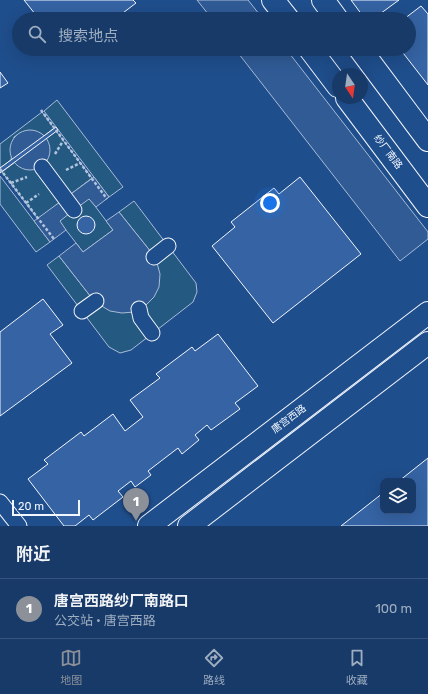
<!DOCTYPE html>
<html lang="zh">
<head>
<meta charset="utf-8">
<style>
  :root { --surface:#173a69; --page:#20416f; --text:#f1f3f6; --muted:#9eadc0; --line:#36547d; --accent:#8c9099 }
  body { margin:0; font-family:Rubik,"Noto Sans SC",sans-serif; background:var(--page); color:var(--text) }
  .controls { position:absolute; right:12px; bottom:12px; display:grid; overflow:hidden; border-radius:8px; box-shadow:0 4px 16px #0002 }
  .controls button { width:36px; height:36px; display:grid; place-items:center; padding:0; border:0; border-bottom:1px solid var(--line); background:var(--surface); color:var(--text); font:20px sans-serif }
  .compass { position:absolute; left:332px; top:68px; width:36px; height:36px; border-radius:50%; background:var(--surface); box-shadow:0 4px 16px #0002; rotate:167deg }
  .scale { position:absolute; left:12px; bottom:10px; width:68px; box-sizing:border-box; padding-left:4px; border:2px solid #f2f6ff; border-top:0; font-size:11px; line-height:14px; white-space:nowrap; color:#f2f6ff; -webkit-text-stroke:3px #1f4e8c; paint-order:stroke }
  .you { position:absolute; left:270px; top:203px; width:14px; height:14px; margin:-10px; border:3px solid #fff; border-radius:50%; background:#1a73e8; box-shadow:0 0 0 6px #1a73e833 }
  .badge { display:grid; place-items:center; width:26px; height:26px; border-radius:50%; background:var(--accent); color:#fff; font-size:13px; font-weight:700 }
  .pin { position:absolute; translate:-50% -33px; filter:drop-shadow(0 1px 2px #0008) }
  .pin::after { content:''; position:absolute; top:21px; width:14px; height:12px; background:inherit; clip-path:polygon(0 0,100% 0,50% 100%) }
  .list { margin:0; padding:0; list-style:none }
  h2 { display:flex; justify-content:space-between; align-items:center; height:52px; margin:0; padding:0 16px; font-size:17px }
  h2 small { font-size:13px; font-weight:400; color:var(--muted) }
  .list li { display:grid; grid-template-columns:26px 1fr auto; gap:12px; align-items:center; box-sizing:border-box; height:60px; padding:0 16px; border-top:1px solid var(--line) }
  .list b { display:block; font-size:15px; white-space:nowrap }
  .list p { margin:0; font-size:13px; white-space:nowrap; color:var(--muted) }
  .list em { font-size:13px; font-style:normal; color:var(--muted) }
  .icon { flex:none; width:22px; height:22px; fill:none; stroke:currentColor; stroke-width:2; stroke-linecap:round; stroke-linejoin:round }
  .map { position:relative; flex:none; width:428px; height:526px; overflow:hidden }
  .search { position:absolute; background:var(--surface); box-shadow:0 4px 16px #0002; left:12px; right:12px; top:12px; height:44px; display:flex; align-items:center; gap:10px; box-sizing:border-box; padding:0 14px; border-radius:22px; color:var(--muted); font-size:15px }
  .sheet { height:112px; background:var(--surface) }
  nav { display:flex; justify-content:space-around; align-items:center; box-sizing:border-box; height:56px; border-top:1px solid var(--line); background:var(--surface); font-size:11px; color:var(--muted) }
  nav a { display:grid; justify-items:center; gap:2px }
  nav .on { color:var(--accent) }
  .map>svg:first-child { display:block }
  .green { fill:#245a82; stroke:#a8bbd7 }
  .parking { fill:#305b95; stroke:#a8bbd7 }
  .building { fill:#3563a3; stroke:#f2f6ff }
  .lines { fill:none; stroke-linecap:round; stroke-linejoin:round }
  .pedestrian-casing { stroke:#f2f6ff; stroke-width:17 }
  .secondary-casing { stroke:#f2f6ff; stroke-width:24 }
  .path { stroke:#b3c4dc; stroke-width:2.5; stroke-dasharray:3 2; stroke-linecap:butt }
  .pedestrian { stroke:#1f4e8c; stroke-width:15 }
  .secondary { stroke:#1f4e8c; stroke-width:22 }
  .labels { text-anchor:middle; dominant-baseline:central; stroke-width:3; stroke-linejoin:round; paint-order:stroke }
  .street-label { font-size:10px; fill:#f2f6ff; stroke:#1f4e8c }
</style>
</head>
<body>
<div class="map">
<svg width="428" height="526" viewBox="0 0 428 526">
  <rect width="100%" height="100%" fill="#1f4e8c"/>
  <g class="green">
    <polygon points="57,100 123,187 109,197 44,111"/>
    <path d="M 42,112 L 54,128 L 44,136 C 34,128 23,130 14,137 L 11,160 L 0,168 L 0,144 Z"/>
    <polygon points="56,131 92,178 38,219 2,172"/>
    <polygon points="0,176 50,242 36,252 0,204"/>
    <polygon points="89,198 113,230 83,252 59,221"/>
    <polygon points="134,201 196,283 197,292 193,302 131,350 120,353 109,347 47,265 59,256 91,297 151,252 119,212"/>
  </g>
  <g class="parking">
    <polygon points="197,0 248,0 263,19 212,19"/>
    <polygon points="235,49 286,49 428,232 428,239 400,261"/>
    <circle cx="30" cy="150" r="20"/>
    <polygon points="94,177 109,197 96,207 89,199 74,210 60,221 66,230 50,242 34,221"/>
    <polygon points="119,212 151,252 157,263 160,274 159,287 154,297 145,306 134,312 122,313 110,311 100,305 91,297 59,256 76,243 83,252 113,230 106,221"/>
  </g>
  <g class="building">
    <polygon points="24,0 133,0 136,3 115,19 39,19"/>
    <polygon points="351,0 399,0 373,19 365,19"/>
    <polygon points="421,6 428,14 428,85 400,49 409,49 409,19 404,19"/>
    <polygon points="0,72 8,83 0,88"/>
    <polygon points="56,127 58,130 0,173 0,168"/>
    <polygon points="300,177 361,254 273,323 212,246 235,227 231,222 274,188 279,194"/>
    <circle cx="86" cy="225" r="9"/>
    <polygon points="43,299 63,325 50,334 72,363 0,416 0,332"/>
    <polygon points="218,334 258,386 235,403 240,409 211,430 207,425 195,435 199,440 182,454 178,448 148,471 151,475 135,487 131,481 118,491 123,497 93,520 89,515 75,526 64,526 28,479 48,464 44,460 81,432 84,436 113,414 125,431 143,417 130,400 160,378 156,374 192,347 195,351"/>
    <polygon points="428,458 428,526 341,526 383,493 383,511 413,511 413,481 399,481"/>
  </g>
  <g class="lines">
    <defs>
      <g id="pedestrian">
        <polyline points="42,167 74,210"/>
        <polyline points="154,257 168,246"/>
        <polyline points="139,309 141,318 152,333"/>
        <polyline points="82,311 96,301"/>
        <polyline points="0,502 19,526"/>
      </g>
      <g id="secondary">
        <polyline points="273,0 288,19"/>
        <polyline points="323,0 337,19"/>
        <polyline points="310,49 338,86"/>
        <polyline points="360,49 428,140"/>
        <polyline points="347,98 428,206"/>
        <polyline points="149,526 428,313"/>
        <polyline points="189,526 428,343"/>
      </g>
    </defs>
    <use href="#pedestrian" class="pedestrian-casing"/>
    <use href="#secondary" class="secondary-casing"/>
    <g class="path">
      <polyline points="41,110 107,199"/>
      <polyline points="55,154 63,141"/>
      <polyline points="0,169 54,239"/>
      <polyline points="66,170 80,163"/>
      <polyline points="11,183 27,177"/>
      <polyline points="26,203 39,194"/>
    </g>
    <use href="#pedestrian" class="pedestrian"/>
    <use href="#secondary" class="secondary"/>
  </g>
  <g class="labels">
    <g class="street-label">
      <text transform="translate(388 152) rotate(53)">纱厂南路</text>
      <text transform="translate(289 419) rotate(-37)">唐宫西路</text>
    </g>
  </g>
</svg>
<div class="controls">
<button><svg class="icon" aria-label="layers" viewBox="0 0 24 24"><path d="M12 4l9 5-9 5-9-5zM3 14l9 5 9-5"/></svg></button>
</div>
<svg class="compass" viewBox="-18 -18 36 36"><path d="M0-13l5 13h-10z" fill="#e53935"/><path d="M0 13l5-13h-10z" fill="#9eadc0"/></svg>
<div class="scale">20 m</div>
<div class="you"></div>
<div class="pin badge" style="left:136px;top:521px">1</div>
<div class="search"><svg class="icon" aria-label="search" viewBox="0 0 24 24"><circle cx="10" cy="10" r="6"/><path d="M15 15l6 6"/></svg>搜索地点</div>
</div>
<section class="sheet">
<h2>附近<small></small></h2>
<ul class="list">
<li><span class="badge">1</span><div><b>唐宫西路纱厂南路口</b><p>公交站 · 唐宫西路</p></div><em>100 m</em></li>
</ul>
</section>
<nav>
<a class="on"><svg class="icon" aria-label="map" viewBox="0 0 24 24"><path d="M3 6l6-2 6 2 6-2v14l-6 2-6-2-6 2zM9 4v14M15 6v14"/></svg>地图</a>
<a><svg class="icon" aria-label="directions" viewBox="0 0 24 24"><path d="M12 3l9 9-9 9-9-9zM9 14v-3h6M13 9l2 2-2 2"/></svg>路线</a>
<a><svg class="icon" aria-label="saved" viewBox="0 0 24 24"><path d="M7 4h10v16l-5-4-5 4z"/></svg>收藏</a>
</nav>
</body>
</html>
